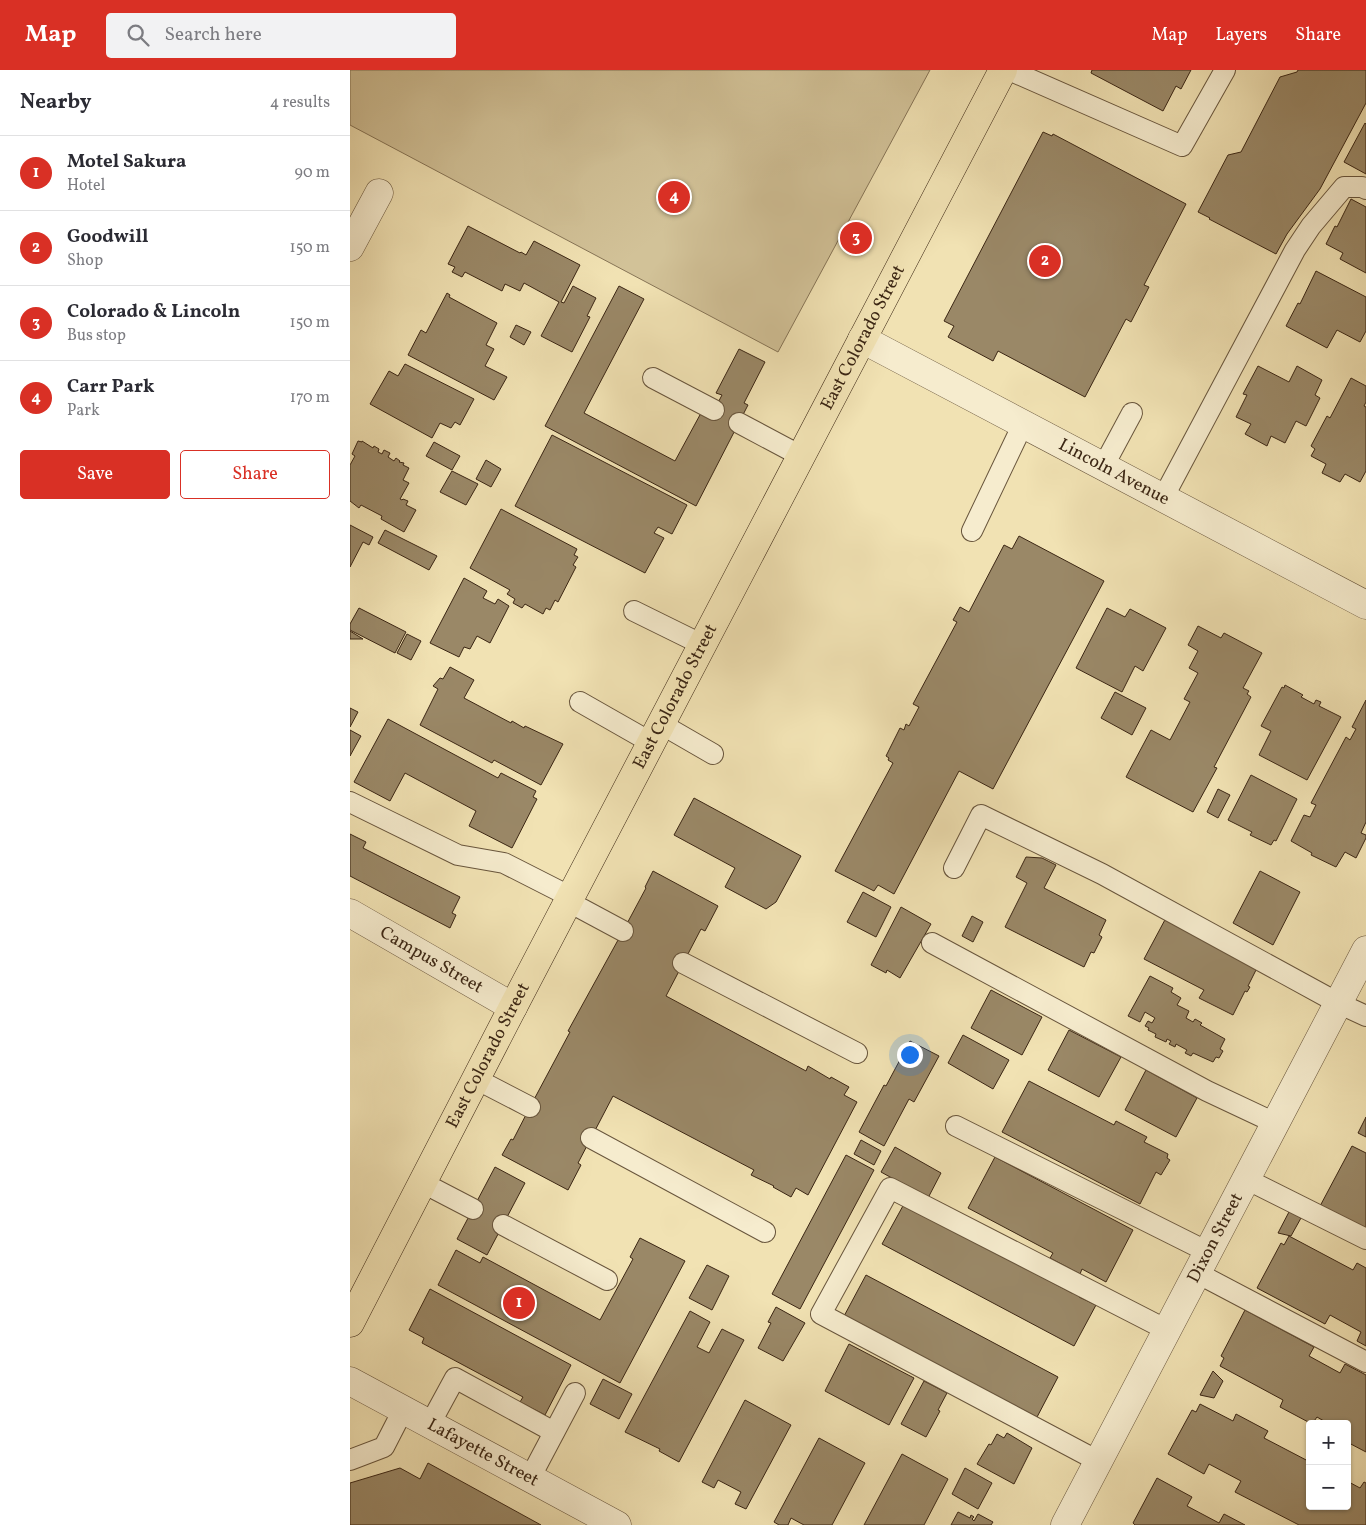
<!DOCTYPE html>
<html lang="en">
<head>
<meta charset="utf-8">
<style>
  :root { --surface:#fff; --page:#f2f2f3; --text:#2b2b33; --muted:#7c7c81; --line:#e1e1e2; --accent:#d93025 }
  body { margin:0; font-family:Vollkorn,serif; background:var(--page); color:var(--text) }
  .controls { position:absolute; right:15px; bottom:15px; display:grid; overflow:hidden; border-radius:5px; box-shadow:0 1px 4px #0004 }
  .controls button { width:45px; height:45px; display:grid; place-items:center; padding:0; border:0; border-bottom:1px solid var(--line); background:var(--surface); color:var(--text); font:25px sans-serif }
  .you { position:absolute; left:559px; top:984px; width:18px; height:18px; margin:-12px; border:4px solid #fff; border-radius:50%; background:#1a73e8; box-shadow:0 0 0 8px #1a73e833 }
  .badge { display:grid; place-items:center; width:32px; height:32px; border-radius:50%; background:var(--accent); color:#fff; font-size:16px; font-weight:700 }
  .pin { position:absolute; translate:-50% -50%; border:2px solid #fff; box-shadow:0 1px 5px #0006 }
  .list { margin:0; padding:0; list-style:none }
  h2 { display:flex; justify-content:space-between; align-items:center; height:65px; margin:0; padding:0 20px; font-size:21px }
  h2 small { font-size:16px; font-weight:400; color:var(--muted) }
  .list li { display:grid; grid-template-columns:32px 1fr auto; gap:15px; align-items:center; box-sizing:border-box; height:75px; padding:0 20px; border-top:1px solid var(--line) }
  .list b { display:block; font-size:19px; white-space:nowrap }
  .list p { margin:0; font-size:16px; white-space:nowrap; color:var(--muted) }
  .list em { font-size:16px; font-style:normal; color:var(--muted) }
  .actions { display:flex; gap:10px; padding:15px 20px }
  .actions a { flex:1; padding:11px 0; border:1px solid var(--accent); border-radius:5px; text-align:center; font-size:18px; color:var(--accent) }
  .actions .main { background:var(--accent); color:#fff }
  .icon { flex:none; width:28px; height:28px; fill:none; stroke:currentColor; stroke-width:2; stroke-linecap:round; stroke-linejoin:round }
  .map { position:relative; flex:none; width:1016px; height:1455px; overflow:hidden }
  header { display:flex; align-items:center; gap:30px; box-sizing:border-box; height:70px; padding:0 25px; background:var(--accent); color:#fff }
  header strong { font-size:24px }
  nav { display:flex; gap:28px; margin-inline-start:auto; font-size:18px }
  .search { width:350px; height:45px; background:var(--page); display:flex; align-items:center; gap:12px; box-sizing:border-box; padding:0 18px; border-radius:5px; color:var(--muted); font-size:19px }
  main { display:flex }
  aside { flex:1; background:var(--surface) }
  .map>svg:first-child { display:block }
  .green { fill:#d2c298; stroke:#867456 }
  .building { fill:#9a8867; stroke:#3b2614 }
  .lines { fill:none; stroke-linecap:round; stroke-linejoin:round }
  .service-casing { stroke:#68553c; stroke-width:22 }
  .minor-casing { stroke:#68553c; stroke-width:29 }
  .primary-casing { stroke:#3b2614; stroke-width:29 }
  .service { stroke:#f6ecce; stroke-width:20 }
  .minor { stroke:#f6ecce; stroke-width:28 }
  .primary { stroke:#f1e2b3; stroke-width:28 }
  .labels { text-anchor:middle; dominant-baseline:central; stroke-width:4.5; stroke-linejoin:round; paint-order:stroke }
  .street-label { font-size:18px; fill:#3b2614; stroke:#f6ecce }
</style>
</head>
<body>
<header>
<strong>Map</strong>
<div class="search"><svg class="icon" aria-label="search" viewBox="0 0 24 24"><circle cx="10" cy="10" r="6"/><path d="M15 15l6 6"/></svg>Search here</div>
<nav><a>Map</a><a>Layers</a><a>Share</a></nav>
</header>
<main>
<aside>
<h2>Nearby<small>4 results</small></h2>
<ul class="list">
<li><span class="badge">1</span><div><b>Motel Sakura</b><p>Hotel</p></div><em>90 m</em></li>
<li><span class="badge">2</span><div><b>Goodwill</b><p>Shop</p></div><em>150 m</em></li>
<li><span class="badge">3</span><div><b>Colorado &amp; Lincoln</b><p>Bus stop</p></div><em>150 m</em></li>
<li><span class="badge">4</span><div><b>Carr Park</b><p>Park</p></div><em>170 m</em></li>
</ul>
<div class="actions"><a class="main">Save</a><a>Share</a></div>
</aside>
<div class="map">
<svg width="1016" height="1455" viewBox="0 0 1016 1455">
  <rect width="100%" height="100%" fill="#f1e2b3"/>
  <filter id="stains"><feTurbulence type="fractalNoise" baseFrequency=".004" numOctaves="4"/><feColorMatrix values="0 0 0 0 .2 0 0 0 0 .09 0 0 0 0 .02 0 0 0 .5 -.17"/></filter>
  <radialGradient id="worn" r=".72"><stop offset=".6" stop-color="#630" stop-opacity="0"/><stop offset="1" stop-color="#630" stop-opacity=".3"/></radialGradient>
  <polygon class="green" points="0,0 580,0 428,282 0,55"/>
  <g class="building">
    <polygon points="742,0 841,0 831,19 826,16 813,41 741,3"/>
    <polygon points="948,0 1016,0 1016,33 970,119 937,164 926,184 859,149 860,148 848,142 878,85 891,82 930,7 947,2"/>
    <polygon points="1015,53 1016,54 1016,104 994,92"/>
    <polygon points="693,62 702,66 703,64 836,134 794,215 799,217 781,252 776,249 735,327 648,281 643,291 598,267 604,256 594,251"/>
    <polygon points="1001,129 1016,137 1016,203 990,189 993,183 976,174 985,156 987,157"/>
    <polygon points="118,156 170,183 171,182 176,185 184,171 230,195 211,232 214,233 223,216 246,228 237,246 240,247 222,282 191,266 209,232 174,213 170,221 155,214 152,221 115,202 112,207 102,202 105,197 98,194"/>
    <polygon points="966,201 1016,227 1016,261 1010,272 987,260 977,278 936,256 948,233 950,234"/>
    <polygon points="269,216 294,229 234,343 325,391 351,343 360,348 372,325 366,323 389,279 415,292 394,333 398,335 346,436 195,356"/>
    <polygon points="97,223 100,225 99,227 147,253 136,275 144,279 135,296 157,307 144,330 58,285 71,260 76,263"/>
    <polygon points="166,255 181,262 174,275 160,267"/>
    <polygon points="55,294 124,329 110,355 105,352 101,358 90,353 82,368 20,334 39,301 48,306"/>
    <polygon points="908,296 939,312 947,296 972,310 965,325 970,328 956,356 946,351 935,373 921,366 917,376 895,364 901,354 886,347 897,325 893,324"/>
    <polygon points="1001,308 1016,316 1016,332 1014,336 1016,337 1016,401 1010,412 995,404 990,412 972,403 976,394 961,386 965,379 961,376 977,346 980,348"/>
    <polygon points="202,365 337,435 322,464 308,457 304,463 314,468 295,503 165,436"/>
    <polygon points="8,371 12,372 12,371 23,378 24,376 29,379 28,382 32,384 34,380 40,383 38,387 44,391 46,388 50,391 49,392 54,393 53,395 59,398 53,410 59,413 50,429 52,430 53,429 58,431 56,435 66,440 54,462 31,449 32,446 11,435 9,438 0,431 0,395 5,386 2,384"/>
    <polygon points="84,372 110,386 102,400 76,386"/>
    <polygon points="136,390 151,399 141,417 126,409"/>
    <polygon points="102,401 128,414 116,435 90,422"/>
    <polygon points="151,439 227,479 224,485 228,487 223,495 226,497 208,532 205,530 200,540 196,538 193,544 175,534 172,538 163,533 165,529 157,524 160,520 120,498"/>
    <polygon points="0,455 23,467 19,475 13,472 0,497"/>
    <polygon points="35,460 87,486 79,500 28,473"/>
    <polygon points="669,466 754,511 643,719 609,701 544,824 528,815 524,821 485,801 543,693 538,690 539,688 536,686 550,658 554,660 556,654 559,656 569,637 563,634 607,552 603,550 610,537 619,542 654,475 662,479"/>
    <polygon points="114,508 137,521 133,528 145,534 148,529 159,536 140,573 127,566 120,579 114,577 109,587 80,573"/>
    <polygon points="9,538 56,562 45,583 0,560 0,554"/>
    <polygon points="757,538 775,547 780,539 816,558 793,601 785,596 772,622 726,598"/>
    <polygon points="848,556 871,568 874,563 912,583 893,618 899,621 897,624 901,627 864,697 867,698 843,742 776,707 801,660 820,670 840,632 834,629 848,603 839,598 848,581 838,575"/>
    <polygon points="0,561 13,569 0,569"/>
    <polygon points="57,564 71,571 61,590 47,583"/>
    <polygon points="100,597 124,610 114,628 161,653 162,651 174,658 175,656 213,674 191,715 144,690 142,693 70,655 88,619 83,616 90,608 93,609"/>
    <polygon points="935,615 953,625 951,627 964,634 966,630 971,632 969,636 991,647 957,710 909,685 921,661 911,656 932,617 934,618"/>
    <polygon points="765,622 796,638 782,665 751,648"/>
    <polygon points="1016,630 1016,752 1011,763 1016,765 1016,768 1006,788 995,782 986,797 961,785 962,783 941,771 954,745 960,747 966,735 961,733 996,667 1000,670 1006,659 1002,657"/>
    <polygon points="0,638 8,642 0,657"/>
    <polygon points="38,649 148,708 151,703 186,721 183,727 187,729 162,778 119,756 126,741 55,703 40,731 4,712"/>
    <polygon points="0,660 11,666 0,686"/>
    <polygon points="901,705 947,729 926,771 924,770 921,775 900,765 902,762 878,750"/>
    <polygon points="868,719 880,725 868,748 857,742"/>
    <polygon points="344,728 451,786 426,832 416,839 375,817 385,798 324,765"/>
    <polygon points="0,764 16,772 13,778 110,827 102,843 106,845 100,858 0,806"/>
    <polygon points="676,787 692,788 706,795 694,818 756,850 749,865 752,867 744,883 741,882 734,897 655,857 677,813 666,807"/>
    <polygon points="303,801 368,836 355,861 351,859 316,926 456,1001 458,996 480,1009 481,1007 499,1017 494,1025 507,1032 458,1125 446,1118 441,1127 423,1117 424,1116 401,1105 404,1100 263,1026 228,1093 231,1095 218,1120 152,1085 161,1069 163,1070 180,1037 220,962 218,961 273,861 296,818 295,817"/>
    <polygon points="910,801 950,822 923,875 883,853"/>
    <polygon points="513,822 541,837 526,867 497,852"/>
    <polygon points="551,837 581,854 550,908 537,900 536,903 521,895"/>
    <polygon points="622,846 633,852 623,872 612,866"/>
    <polygon points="817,846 908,896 898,916 900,917 897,922 895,921 883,945 849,928 854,920 794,889"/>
    <polygon points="800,906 823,918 821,922 831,928 827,935 839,941 836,948 843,952 845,949 852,953 850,955 875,969 870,979 873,981 869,988 866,987 863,992 843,983 841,986 835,983 837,980 826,974 825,977 819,974 821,971 817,969 816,972 805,967 806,964 798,960 799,958 795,956 798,951 802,953 805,948 795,942 790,952 778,946"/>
    <polygon points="641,920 692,947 672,985 621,958"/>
    <polygon points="719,960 771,987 749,1027 698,1000"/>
    <polygon points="613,965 659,990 643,1019 598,993"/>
    <polygon points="560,971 589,986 564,1032 559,1029 534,1076 509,1062 534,1015 536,1016"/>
    <polygon points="796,1000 847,1028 826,1067 775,1040"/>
    <polygon points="679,1011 764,1055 766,1051 797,1067 794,1072 818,1084 817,1088 820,1090 811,1105 806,1102 790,1134 652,1062"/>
    <polygon points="1016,1047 1016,1067 1008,1063"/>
    <polygon points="511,1070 531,1081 524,1095 504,1084"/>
    <polygon points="1002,1076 1016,1083 1016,1158 969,1138"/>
    <polygon points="545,1077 591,1103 578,1128 531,1102"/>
    <polygon points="496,1085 524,1100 450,1239 422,1224"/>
    <polygon points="645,1087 783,1160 756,1212 732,1199 730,1204 700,1188 703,1183 618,1138"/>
    <polygon points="145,1097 175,1113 137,1185 107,1169"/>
    <polygon points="554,1134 722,1223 723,1221 731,1225 729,1227 746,1235 724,1276 532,1174"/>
    <polygon points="940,1140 951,1148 941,1166 928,1163"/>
    <polygon points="939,1166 1003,1200 1007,1193 1016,1198 1016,1276 1007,1271 1011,1262 980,1245 975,1254 907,1218 931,1173 934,1175"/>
    <polygon points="290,1168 335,1191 270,1313 88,1215 106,1180 130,1193 133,1187 250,1250 283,1189 280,1187"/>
    <polygon points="357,1195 379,1206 362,1240 339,1228"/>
    <polygon points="516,1205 708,1307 686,1349 493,1248"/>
    <polygon points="80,1219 221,1295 195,1345 170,1332 173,1327 72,1273 74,1268 59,1260"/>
    <polygon points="426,1237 455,1253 433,1291 408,1278 421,1253 418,1252"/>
    <polygon points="895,1240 964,1277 959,1286 990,1303 995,1294 1016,1305 1016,1382 997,1372 997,1354 979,1354 967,1347 962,1354 930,1337 933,1330 870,1296 874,1288 871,1286"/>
    <polygon points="340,1241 360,1252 347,1277 359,1283 372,1259 394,1270 329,1392 309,1381 310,1379 275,1362"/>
    <polygon points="499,1274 564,1308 539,1355 475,1321"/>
    <polygon points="863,1301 873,1311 864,1328 850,1325"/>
    <polygon points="253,1309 282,1324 269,1349 240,1334"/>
    <polygon points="574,1311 597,1323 588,1340 590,1341 576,1367 551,1354"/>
    <polygon points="395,1330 441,1355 396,1439 385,1434 391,1422 368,1410 364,1418 352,1412"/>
    <polygon points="850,1334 883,1351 886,1344 918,1361 914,1368 960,1392 960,1436 997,1436 997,1411 1010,1418 1014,1412 1016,1413 1016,1455 949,1455 885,1422 891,1411 859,1394 854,1404 818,1384 842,1340 846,1342"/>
    <polygon points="657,1363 682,1378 664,1414 627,1394 639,1374 641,1375 647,1364 654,1368"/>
    <polygon points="469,1368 515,1393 482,1455 454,1455 441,1448 438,1455 429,1455 424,1452"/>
    <polygon points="552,1384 598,1409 574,1455 514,1455"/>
    <polygon points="78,1393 191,1455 0,1455 0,1413 50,1398 70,1409"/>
    <polygon points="615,1398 642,1413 628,1439 602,1424"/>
    <polygon points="807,1408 842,1427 837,1436 869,1453 874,1444 895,1455 785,1455 783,1453"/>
    <polygon points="608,1442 620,1448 621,1445 624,1447 622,1449 624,1451 628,1444 643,1452 641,1455 601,1455"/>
  </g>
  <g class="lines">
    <defs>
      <g id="service">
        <polyline points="659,0 832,76 875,0"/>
        <polyline points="303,308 364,340"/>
        <polyline points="389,353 451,386"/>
        <polyline points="753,397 782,343"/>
        <polyline points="813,428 945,180 961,156 994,117 1012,117 1016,119"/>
        <polyline points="622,461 673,354"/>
        <polyline points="284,541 353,575"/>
        <polyline points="230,632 302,673"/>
        <polyline points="311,654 363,684"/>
        <polyline points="0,732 108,785 154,793 221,827"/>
        <polyline points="604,798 631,745 752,804 988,933 1016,946"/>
        <polyline points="219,832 273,861"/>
        <polyline points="582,873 857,1021 925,1053"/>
        <polyline points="333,893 507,983"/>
        <polyline points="126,1009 180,1037"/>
        <polyline points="606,1056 858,1182"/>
        <polyline points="241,1068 415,1162"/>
        <polyline points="896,1109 1016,1169"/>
        <polyline points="73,1113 123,1139"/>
        <polyline points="153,1155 257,1210"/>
        <polyline points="847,1203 1016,1292"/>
        <polyline points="80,1354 105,1308 204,1362"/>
        <polyline points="0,1390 34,1377 53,1340"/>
        <polyline points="748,1391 471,1244 540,1118 817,1260"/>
        <polyline points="180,1408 225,1323"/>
      </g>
      <g id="minor">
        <polyline points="0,177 29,123"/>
        <path id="s1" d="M 512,269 L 1016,535"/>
        <path id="s2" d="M 0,843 L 163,937"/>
        <path id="s3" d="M 0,1311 L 267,1455"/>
        <path id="s4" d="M 715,1455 L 1016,880"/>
      </g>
      <g id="primary">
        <path id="s5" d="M 0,1253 L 163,937 L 653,0"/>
      </g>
    </defs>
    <use href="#service" class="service-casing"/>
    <use href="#minor" class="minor-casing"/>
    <use href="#primary" class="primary-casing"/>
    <use href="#service" class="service"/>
    <use href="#minor" class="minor"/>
    <use href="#primary" class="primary"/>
  </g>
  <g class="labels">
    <g class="street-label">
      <text stroke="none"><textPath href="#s5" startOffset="1111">East Colorado Street</textPath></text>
      <text stroke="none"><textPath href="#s1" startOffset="285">Lincoln Avenue</textPath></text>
      <text stroke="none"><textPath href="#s5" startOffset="706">East Colorado Street</textPath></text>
      <text stroke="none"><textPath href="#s2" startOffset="94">Campus Street</textPath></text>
      <text stroke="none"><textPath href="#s5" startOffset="301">East Colorado Street</textPath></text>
      <text stroke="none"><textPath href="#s4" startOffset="324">Dixon Street</textPath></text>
      <text stroke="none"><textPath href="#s3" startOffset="151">Lafayette Street</textPath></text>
    </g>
  </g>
  <rect width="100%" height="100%" filter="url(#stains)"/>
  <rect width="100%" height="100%" fill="url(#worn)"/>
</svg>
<div class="controls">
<button>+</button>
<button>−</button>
</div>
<div class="you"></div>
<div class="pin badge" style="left:169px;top:1233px">1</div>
<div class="pin badge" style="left:695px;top:191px">2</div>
<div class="pin badge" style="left:506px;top:168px">3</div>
<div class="pin badge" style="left:324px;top:127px">4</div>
</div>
</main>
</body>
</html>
